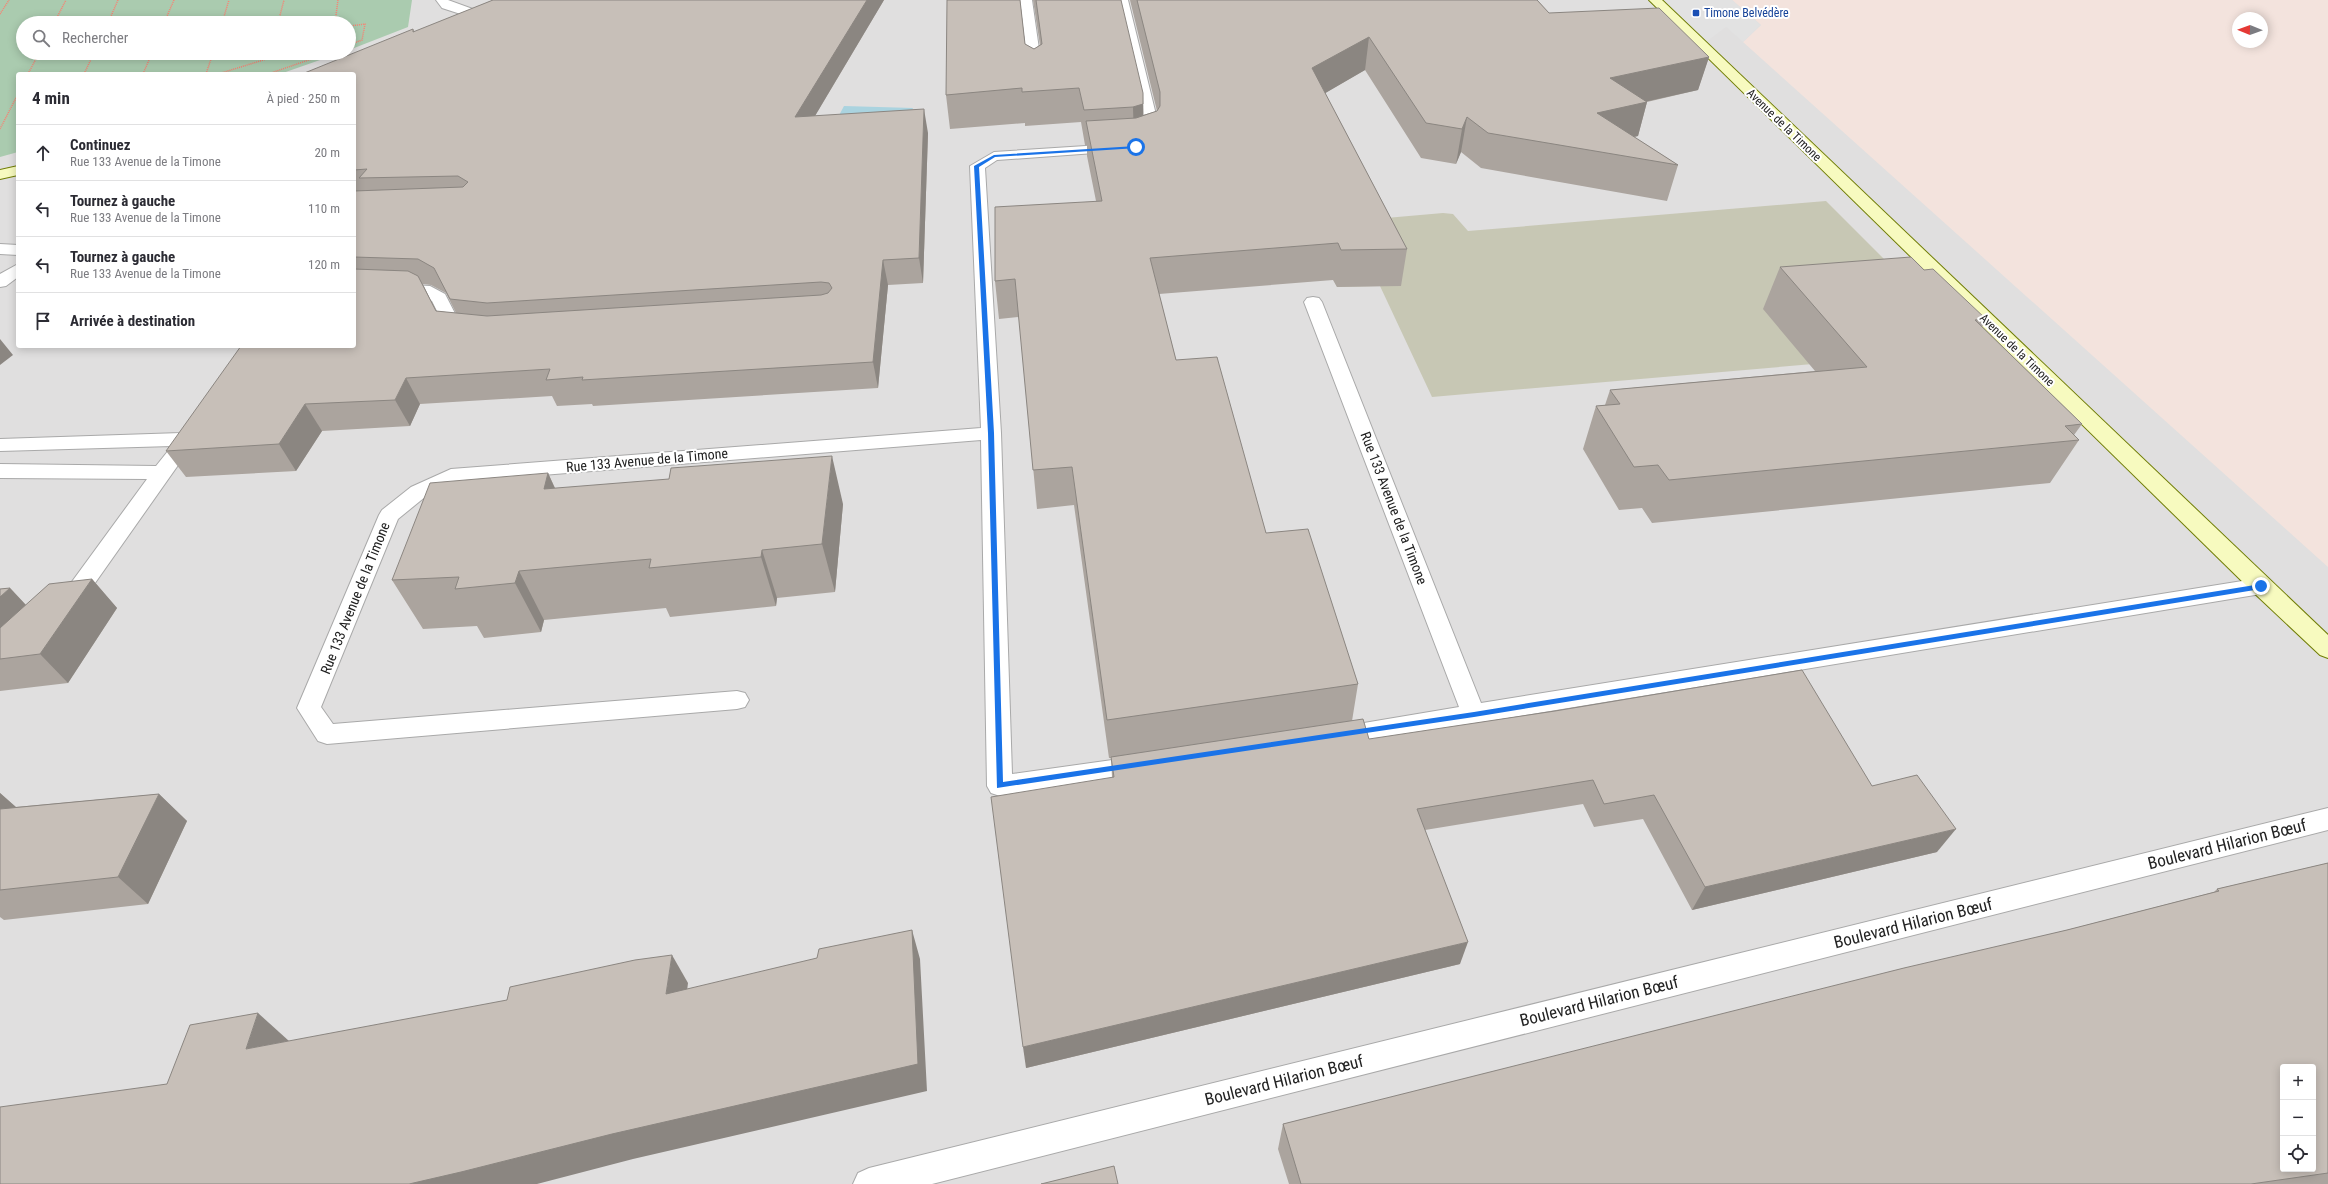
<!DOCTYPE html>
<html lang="fr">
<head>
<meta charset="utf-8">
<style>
  :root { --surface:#fff; --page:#f7f7f7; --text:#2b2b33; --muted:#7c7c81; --line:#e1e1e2 }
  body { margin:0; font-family:"Roboto Condensed",sans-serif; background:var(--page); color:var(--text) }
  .controls { position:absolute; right:12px; bottom:12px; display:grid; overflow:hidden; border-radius:4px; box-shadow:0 2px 10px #0003 }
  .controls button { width:36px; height:36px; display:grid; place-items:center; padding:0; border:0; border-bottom:1px solid var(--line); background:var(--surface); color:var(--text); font:20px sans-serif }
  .compass { position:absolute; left:2232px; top:12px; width:36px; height:36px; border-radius:50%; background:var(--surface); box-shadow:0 2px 10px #0003; rotate:271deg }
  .stop { position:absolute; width:12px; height:12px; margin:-9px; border:3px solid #1a73e8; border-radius:50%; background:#fff }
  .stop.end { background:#1a73e8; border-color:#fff; box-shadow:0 1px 4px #0008 }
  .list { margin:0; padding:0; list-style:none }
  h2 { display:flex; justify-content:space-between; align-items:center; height:52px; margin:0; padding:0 16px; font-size:17px }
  h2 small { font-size:13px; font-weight:400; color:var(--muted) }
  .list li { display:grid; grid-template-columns:26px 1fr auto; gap:12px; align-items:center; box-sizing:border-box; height:56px; padding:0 16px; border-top:1px solid var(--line) }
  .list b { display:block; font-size:15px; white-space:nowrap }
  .list p { margin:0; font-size:13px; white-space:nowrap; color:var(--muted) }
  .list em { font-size:13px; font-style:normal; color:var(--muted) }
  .icon { flex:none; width:22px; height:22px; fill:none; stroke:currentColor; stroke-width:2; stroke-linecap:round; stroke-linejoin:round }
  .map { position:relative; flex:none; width:2328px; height:1184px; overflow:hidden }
  .search { position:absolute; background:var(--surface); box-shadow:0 2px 10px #0003; left:16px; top:16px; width:340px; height:44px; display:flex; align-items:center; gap:10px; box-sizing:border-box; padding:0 14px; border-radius:22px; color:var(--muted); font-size:15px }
  .panel { position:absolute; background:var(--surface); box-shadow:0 2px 10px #0003; left:16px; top:72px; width:340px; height:276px; border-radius:4px }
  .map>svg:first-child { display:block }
  .residential { fill:#e0dfdf; fill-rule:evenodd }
  .military { fill:#f3e3dd; fill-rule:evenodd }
  .construction { fill:#c7c7b4 }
  .cemetery { fill:#aacbaf }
  .parking { fill:#e2e2e2 }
  .water { fill:#aad3df }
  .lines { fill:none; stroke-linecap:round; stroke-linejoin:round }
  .lane-casing { stroke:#a9a9a9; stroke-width:2 }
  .street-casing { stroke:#a9a9a9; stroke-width:2 }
  .secondary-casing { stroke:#707d05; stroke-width:2 }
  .path { stroke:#fa8072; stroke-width:1.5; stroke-dasharray:1 1; stroke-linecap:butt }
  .lane { fill:#fff; fill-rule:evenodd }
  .street { fill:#fff; fill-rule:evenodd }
  .secondary { fill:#f7fabf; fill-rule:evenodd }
  .wall { fill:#aba49e; fill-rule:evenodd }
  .shaded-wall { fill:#8b8681 }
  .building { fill:#c7bfb8; stroke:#8b8681; fill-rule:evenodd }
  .route { fill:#1a73e8 }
  .transit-dot { fill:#1a4fb4; stroke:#fff; stroke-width:1.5 }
  .labels { text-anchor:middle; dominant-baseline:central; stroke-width:4; stroke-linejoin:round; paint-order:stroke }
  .far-transit-label { font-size:12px; fill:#164399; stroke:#fff; text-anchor:start }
  .far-street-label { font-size:12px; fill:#222; stroke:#fff }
  .street-label { font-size:14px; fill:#222; stroke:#fff }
  .near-street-label { font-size:17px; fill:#222; stroke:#fff }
</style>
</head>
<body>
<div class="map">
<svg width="2328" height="1184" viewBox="0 0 2328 1184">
  <rect width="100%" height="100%" fill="#f2efe9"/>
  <path class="residential" d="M 0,0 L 2328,0 L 2328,1184 L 0,1184 ZM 2238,18 L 2262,18 L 2262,42 L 2238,42 ZM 23,23 L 349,23 L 349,53 L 23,53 ZM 18,74 L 354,74 L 354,346 L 18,346 ZM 2283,1067 L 2313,1067 L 2313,1169 L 2283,1169 Z"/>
  <path class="military" d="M 1732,0 L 2328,0 L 2328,567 L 1743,42 L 1761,25 ZM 2238,18 L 2262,18 L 2262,42 L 2238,42 Z"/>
  <polygon class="construction" points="1826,201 1975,350 1432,397 1380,286 1337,287 1329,270 1295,226 1443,213 1453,214 1468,231"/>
  <polygon class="cemetery" points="0,0 412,0 408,27 349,50 349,23 23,23 23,53 340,53 280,74 18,74 18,152 0,157"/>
  <polygon class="parking" points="1655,0 1732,0 1761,25 1743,42 1726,27 1702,45"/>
  <polygon class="water" points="844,106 913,108 907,122 836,121"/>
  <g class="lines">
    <defs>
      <g id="lane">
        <polygon points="436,0 448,0 481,12 483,15 481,18 473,18 442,8"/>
        <polygon points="0,244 18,245 18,255 0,254"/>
        <polygon points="18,264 18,277 6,286 0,287 0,274"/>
        <polygon points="354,282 430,286 445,294 462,327 469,328 472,332 469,336 463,337 449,335 432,301 421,295 354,292"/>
        <polygon points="190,428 197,430 200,434 76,610 68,612 60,610 57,604 60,598 147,479 0,478 0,464 156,466 172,446 0,451 0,439 181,433 183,430"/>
      </g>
      <g id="street">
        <polygon points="1020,0 1032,0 1043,77 1036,81 1029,77"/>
        <polygon points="1116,0 1128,0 1159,127 1159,141 1155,145 1145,145 1143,142 1145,127"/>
        <polygon points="1117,144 1124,148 1122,151 997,160 985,168 1001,433 1012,774 1141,756 1150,759 1153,766 1150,773 1000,796 991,793 987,786 981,440 455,482 425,497 398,519 321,707 333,724 737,691 745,693 749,700 745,707 737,709 327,744 318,741 297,708 379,515 382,510 411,487 451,469 981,428 970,166 994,152"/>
        <polygon points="1313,297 1319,298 1322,302 1481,703 2261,578 2269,580 2272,586 2269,592 2261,594 1337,746 1328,743 1325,736 1328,729 1459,707 1304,302 1307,298"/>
        <polygon points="2328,808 2328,830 932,1184 853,1184 858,1173 869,1168"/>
      </g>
      <g id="secondary">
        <polygon points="1649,0 1662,0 2328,635 2328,658 2320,655 2253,592"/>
        <polygon points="18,166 18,175 0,179 0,170"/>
      </g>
    </defs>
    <use href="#lane" class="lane-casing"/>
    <use href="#street" class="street-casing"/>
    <use href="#secondary" class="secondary-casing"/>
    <g class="path">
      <polyline points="0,14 9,0"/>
      <polyline points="54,23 66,0"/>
      <polyline points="108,23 118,0"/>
      <polyline points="164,23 174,0"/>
      <polyline points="222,23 229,0"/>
      <polyline points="278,23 284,0"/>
      <polyline points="335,23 338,0"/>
      <polyline points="349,26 365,24 362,40 349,45"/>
      <polyline points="28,74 39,53"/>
      <polyline points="84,74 94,53"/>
      <polyline points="143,74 152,53"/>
      <polyline points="206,74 213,53"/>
      <polyline points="218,74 286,53"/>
      <polyline points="268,74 329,53"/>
      <polyline points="0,129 18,94"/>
    </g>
    <use href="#lane" class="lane"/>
    <use href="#street" class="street"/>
    <use href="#secondary" class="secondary"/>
  </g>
  <g class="wall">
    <path d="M 493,0 L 884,0 L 815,116 L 928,133 L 923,283 L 888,285 L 878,388 L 593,406 L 592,404 L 557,406 L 552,396 L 420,404 L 410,426 L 322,431 L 296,471 L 186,477 L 166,451 L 354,346 L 354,74 L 413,29 L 415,32 ZM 423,284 L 431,285 L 446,293 L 456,313 L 436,311 Z"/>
    <polygon points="1020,0 1025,44 1034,49 1040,45 1033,0 1121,0 1143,115 1157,111 1130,0 1537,0 1549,13 1709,57 1698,90 1647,102 1638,136 1634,137 1678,165 1667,201 1481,168 1461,152 1456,164 1421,158 1365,70 1325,93 1407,249 1401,286 1337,287 1333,280 1159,294 1176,360 1266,533 1358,684 1352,721 1369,739 1872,786 1937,852 1692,910 1643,819 1594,827 1583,804 1425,830 1460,964 1026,1068 1112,777 1111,758 1109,758 1074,505 1037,509 1019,317 999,319 995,281 1096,201 1087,156 1087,145 1085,145 1081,122 1025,126 1025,123 950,129 946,95"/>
    <polygon points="1780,267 1924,270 1986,319 1982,327 2082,424 2074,435 2079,440 2050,483 1652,523 1642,508 1619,510 1583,449 1596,406 1605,405 1610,390 1815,371 1763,309"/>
    <polygon points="548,473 555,488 843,504 835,592 777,598 776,606 670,617 666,608 544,620 541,632 484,638 477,626 423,629 392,580"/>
    <polygon points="92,579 117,608 68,683 0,691 0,589 10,588 26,605"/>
    <polygon points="0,793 16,807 159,794 187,821 148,904 4,920 0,917"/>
    <polygon points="2328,863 2328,1184 1289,1184 1278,1149 1283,1124 2067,930 2214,892 2217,889"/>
  </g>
  <g class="shaded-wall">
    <polygon points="867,0 884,0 800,141 795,117"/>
    <polygon points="1369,37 1365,70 1310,102 1312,68"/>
    <polygon points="1709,57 1698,90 1644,102 1647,102 1638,136 1588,147 1597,113 1610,78"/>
    <polygon points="1143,93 1144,138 1134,142 1133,107"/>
    <polygon points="924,109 928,133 923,283 919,258"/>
    <polygon points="1467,117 1461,152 1456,164 1462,129"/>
    <polygon points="883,260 888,285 878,388 873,362"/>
    <polygon points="0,339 13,355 0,365"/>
    <polygon points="406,378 420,404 410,426 395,400"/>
    <polygon points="305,404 322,431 296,471 279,444"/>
    <polygon points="832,456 843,504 835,592 822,544"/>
    <polygon points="548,473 570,522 544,489"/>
    <polygon points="762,550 777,598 776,606 761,557"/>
    <polygon points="519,571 544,620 541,632 515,583"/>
    <polygon points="92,579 117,608 68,683 40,654"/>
    <polygon points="10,588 37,617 0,652 0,597"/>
    <polygon points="0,793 18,809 0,839"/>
    <polygon points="159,794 187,821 148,904 118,877"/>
    <polygon points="1956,829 1937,852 1692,910 1705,887"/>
    <polygon points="912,930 920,959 927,1091 633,1159 537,1184 409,1184"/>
    <polygon points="1468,942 1460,964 1026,1068 1023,1047"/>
    <polygon points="672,955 688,983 683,1022 666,994"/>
    <polygon points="258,1013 289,1041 246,1049"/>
  </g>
  <g class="building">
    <polygon points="493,0 867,0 795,117 924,109 919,258 883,260 873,362 582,380 583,377 546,380 550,369 406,378 395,400 305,404 279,444 166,451 241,346 354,346 354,269 408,271 418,276 436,311 487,316 821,295 828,293 832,288 829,283 821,282 487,303 450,299 434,268 418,259 354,257 354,191 463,187 468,182 458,176 359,178 367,169 354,170 354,74 302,74 413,29 413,32"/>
    <polygon points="947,0 1020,0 1025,44 1034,49 1042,44 1036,0 1121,0 1143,93 1143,104 1133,107 1084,110 1079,88 1022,92 1022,88 946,95"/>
    <polygon points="1137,0 1537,0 1549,13 1659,8 1709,57 1610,78 1647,102 1597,113 1678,165 1488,133 1467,117 1462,129 1426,123 1369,37 1312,68 1407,249 1341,250 1338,243 1150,258 1176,360 1217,357 1266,533 1308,529 1358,684 1107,720 1072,467 1033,470 1015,279 995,281 995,207 1102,201 1086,121 1136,118 1157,111 1160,106 1160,92"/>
    <polygon points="1911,257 1924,270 1933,269 1986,319 1975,320 2082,424 2065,426 2079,440 1669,480 1658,465 1634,467 1596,406 1620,404 1610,390 1867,367 1780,267"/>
    <polygon points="832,456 822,544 762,550 761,557 649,568 651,559 519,571 515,583 455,589 459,577 392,580 430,483 548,473 544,489 669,479 671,468"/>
    <polygon points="92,579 40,654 0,659 0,628 49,584"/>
    <polygon points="10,588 0,597 0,589"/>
    <polygon points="1802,670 1872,786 1917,775 1956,829 1705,887 1654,795 1604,804 1593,780 1417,809 1468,942 1023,1047 991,797 1114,777 1111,757 1363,719 1369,739 1555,711"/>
    <polygon points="159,794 118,877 0,890 0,809"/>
    <path d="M 2328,863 L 2328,1173 L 2251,1184 L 1301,1184 L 1283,1124 L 1904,968 L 2067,930 L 2219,891 L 2217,889 ZM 2283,1067 L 2313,1067 L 2313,1169 L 2283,1169 Z"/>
    <polygon points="912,930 918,1064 612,1134 461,1172 409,1184 0,1184 0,1107 167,1084 190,1025 258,1013 246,1049 507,1000 510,987 635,960 672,955 666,994 817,958 819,949"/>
    <polygon points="1114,1166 1118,1184 1041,1184"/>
  </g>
  <polygon class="route" points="1136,146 1138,148 995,157 979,167 994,433 1003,782 1474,712 2261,584 2264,586 2261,589 1474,717 997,788 988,433 974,166 994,155"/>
  <rect class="transit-dot" x="1692" y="9" width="8" height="8" rx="2"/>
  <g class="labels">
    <g class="far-transit-label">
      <text x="1704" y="13">Timone Belvédère</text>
    </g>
    <g class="far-street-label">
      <text transform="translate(1784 125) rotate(44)">Avenue de la Timone</text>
      <text transform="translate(2017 350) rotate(44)">Avenue de la Timone</text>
    </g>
    <g class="street-label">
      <text transform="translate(647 460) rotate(-5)">Rue 133 Avenue de la Timone</text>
      <text transform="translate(1394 508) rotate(69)">Rue 133 Avenue de la Timone</text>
      <text transform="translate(355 598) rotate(-68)">Rue 133 Avenue de la Timone</text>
    </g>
    <g class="near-street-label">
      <text transform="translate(2227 844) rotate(-14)">Boulevard Hilarion Bœuf</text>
      <text transform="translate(1913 923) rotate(-14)">Boulevard Hilarion Bœuf</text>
      <text transform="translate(1599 1001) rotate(-14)">Boulevard Hilarion Bœuf</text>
      <text transform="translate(1284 1080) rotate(-14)">Boulevard Hilarion Bœuf</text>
    </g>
  </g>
</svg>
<div class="controls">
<button>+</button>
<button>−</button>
<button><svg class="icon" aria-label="locate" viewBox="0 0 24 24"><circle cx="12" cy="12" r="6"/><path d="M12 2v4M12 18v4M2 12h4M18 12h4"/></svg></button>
</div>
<svg class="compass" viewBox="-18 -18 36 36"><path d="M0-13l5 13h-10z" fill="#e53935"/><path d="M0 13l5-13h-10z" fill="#7c7c81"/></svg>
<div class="stop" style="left:1136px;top:147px"></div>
<div class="stop end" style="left:2261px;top:586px"></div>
<div class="search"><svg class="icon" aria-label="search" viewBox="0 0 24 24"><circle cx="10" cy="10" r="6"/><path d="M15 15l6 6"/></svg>Rechercher</div>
<section class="panel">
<h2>4 min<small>À pied · 250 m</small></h2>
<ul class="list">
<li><svg class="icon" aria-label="ahead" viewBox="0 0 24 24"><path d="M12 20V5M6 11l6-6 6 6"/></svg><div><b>Continuez</b><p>Rue 133 Avenue de la Timone</p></div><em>20 m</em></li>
<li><svg class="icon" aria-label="left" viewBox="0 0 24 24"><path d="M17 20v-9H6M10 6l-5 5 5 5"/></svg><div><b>Tournez à gauche</b><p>Rue 133 Avenue de la Timone</p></div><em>110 m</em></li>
<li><svg class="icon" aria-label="left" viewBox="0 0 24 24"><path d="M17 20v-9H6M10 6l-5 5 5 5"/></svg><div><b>Tournez à gauche</b><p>Rue 133 Avenue de la Timone</p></div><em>120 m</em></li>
<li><svg class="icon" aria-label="arrive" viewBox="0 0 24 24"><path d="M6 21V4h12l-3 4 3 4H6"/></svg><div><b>Arrivée à destination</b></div></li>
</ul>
</section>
</div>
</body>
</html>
